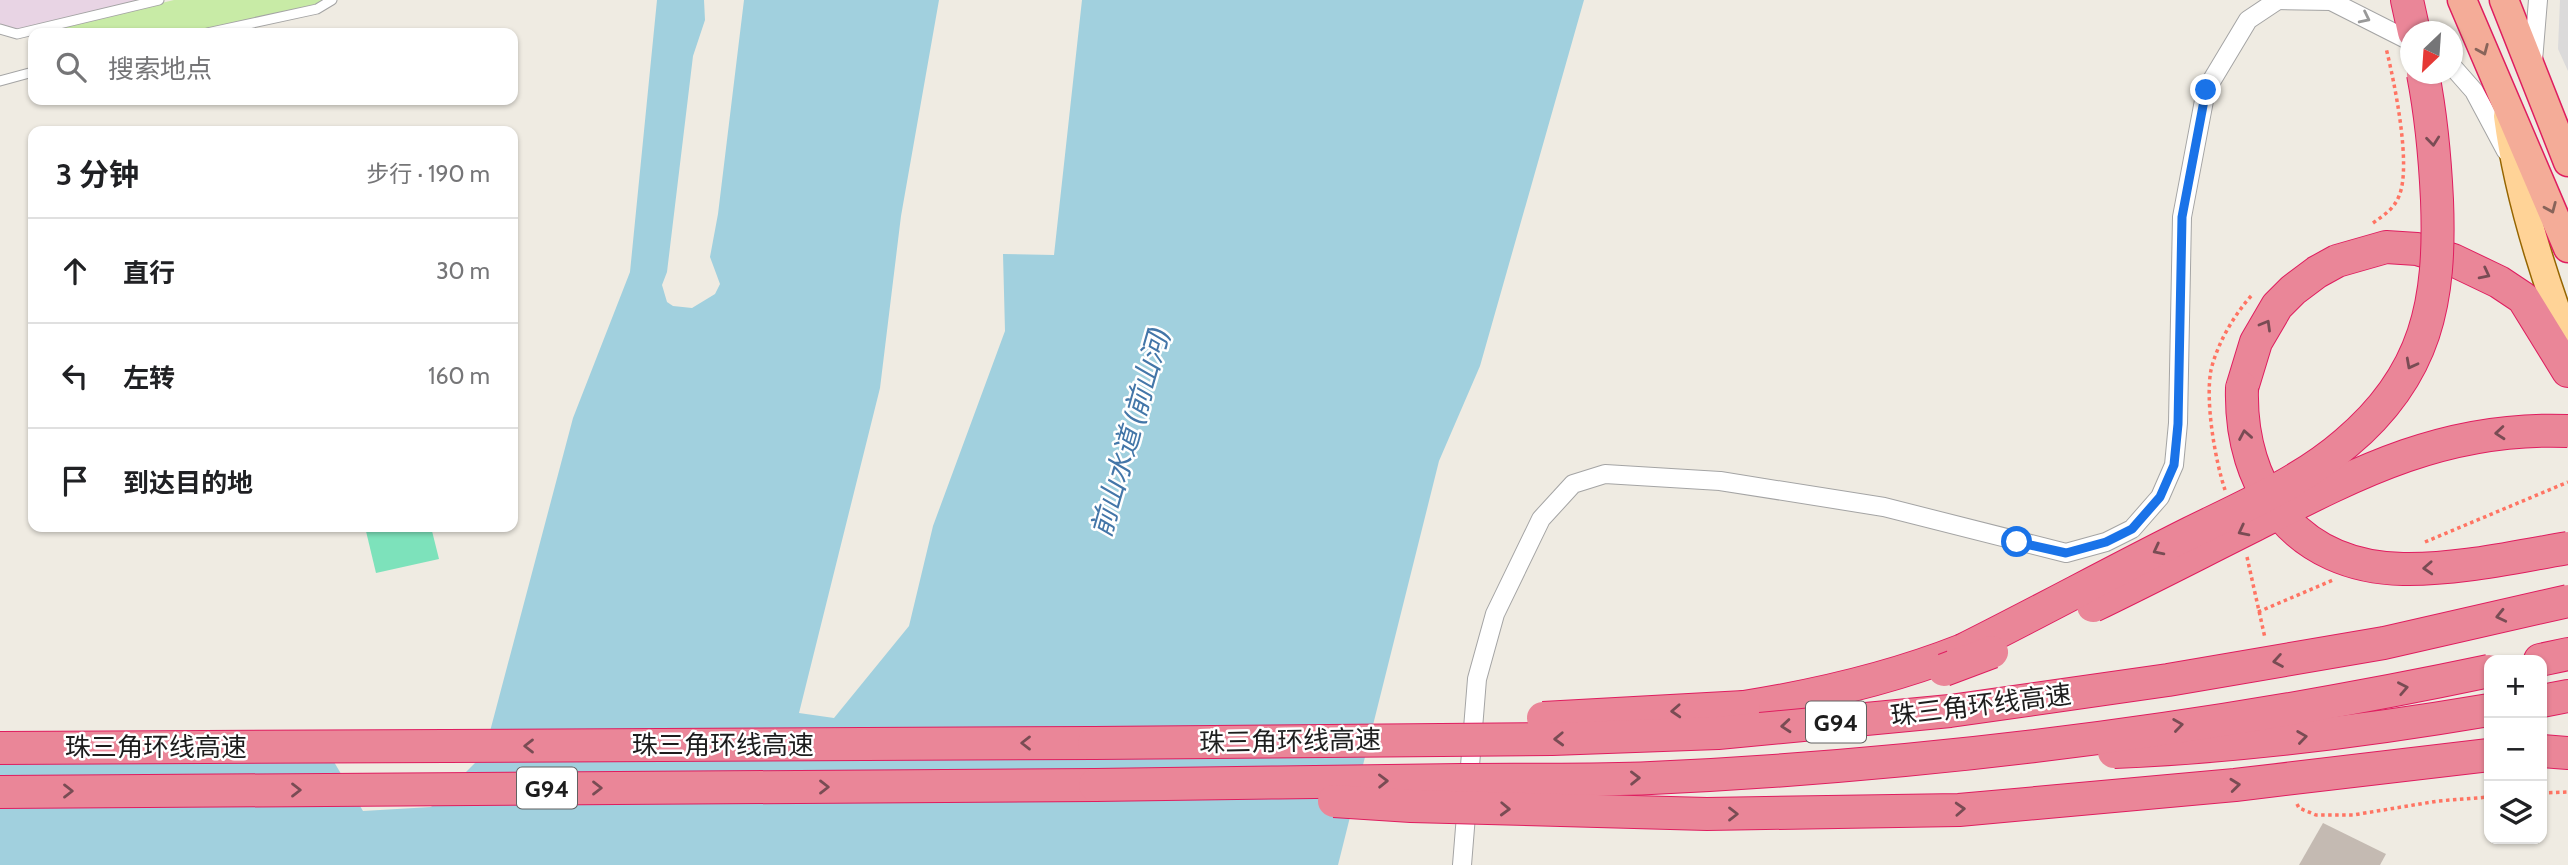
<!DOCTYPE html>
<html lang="zh">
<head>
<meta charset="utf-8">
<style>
  :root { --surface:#fff; --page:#f6f6f6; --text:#202124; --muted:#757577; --line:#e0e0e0 }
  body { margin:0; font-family:Cabin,"Noto Sans SC",sans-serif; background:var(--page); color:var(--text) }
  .controls { position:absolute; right:21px; bottom:21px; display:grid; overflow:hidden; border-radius:14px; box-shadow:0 2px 5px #0004 }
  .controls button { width:63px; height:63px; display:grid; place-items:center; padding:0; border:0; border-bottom:2px solid var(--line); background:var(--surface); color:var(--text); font:35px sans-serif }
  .compass { position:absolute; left:2400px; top:21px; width:63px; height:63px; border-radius:50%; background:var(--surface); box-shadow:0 2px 5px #0004; rotate:205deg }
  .stop { position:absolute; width:21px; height:21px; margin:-16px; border:5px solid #1a73e8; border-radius:50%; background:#fff }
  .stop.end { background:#1a73e8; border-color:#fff; box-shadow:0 2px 7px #0008 }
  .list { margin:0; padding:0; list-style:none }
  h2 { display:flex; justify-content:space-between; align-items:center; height:91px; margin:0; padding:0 28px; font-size:30px }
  h2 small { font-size:23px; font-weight:400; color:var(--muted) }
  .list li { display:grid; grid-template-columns:46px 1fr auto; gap:21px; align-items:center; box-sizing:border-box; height:105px; padding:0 28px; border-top:2px solid var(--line) }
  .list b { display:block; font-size:26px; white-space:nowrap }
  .list em { font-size:23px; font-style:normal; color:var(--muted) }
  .icon { flex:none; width:38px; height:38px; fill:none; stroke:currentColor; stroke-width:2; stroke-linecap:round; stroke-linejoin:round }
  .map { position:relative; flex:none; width:2568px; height:865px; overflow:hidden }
  .search { position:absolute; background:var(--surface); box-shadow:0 2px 5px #0004; left:28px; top:28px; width:490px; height:77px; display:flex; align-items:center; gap:18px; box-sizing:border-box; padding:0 24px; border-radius:14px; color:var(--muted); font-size:26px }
  .panel { position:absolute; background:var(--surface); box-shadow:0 2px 5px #0004; left:28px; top:126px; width:490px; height:406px; border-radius:14px }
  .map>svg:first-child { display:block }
  .residential { fill:#dbdada }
  .industrial { fill:#e8d4e4 }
  .grass { fill:#c8eba6 }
  .pitch { fill:#7de2bb }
  .water { fill:#a1d0de }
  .building { fill:#c4bab2 }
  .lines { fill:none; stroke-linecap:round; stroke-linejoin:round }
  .service-casing { stroke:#a4a4a4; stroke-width:11 }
  .minor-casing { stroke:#a4a4a4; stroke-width:20 }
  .primary-casing { stroke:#966500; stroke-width:29 }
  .trunk-casing { stroke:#df1d5f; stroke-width:31 }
  .motorway-casing { stroke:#df1d5f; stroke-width:34 }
  .path { stroke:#ff7463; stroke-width:3.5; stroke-dasharray:3.5 3.5; stroke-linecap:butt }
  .service { stroke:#fff; stroke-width:9 }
  .minor { stroke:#fff; stroke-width:18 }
  .primary { stroke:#ffd397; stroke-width:26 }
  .trunk { stroke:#f4ac98; stroke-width:28 }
  .motorway { stroke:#ea8698; stroke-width:32 }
  .motorway-bridge-casing { stroke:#df1d5f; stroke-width:34; stroke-linecap:butt }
  .motorway-bridge { stroke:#ea8698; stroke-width:32 }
  .oneway { stroke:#999 }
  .oneway2 { stroke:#88645a }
  .oneway3 { stroke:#794c54 }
  .route { stroke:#1a73e8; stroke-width:9 }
  .labels { text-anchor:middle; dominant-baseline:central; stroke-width:5; stroke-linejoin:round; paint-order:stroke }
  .shield { fill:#fff; stroke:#616161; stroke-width:2 }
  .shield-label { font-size:24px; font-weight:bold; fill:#1d1d1d }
  .street-label { font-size:26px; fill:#1d1d1d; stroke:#fff }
  .water-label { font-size:28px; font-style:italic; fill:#4376a8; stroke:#fff }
</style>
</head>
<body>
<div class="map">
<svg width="2568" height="865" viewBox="0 0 2568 865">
  <rect width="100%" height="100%" fill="#efebe2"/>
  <polygon class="residential" points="2560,0 2568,0 2568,71 2558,49"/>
  <polygon class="industrial" points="0,0 159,0 17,34 0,29"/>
  <polygon class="grass" points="174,0 328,0 316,7 197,33 36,33"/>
  <polygon class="pitch" points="365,527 431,527 439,559 376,573"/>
  <polygon class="water" points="657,0 704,0 705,20 693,56 667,272 662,285 667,302 673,306 692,308 715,294 720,284 710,257 718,214 744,0 939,0 901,216 880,388 799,713 834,718 909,626 933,526 1005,331 1003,254 1054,255 1082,0 1584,0 1480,366 1439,461 1338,865 0,865 0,763 173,759 242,730 324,745 363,811 431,807 484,754 573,418 630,272"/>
  <polygon class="building" points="2323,823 2386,854 2380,865 2299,865"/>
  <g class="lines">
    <defs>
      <g id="service">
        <polyline points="0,29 17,34 159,0"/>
        <polyline points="207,33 317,9 332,0"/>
        <polyline points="0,81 33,72"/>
      </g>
      <g id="minor">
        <polyline points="2274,0 2331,1 2410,41"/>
        <polyline points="2533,61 2538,0"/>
        <polyline points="2452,66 2474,91 2506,151"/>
        <polyline points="1462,865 1477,679 1495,614 1541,519 1573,484 1605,474 1720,481 1884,507 2066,553 2106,542 2132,529 2160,497 2174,465 2178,423 2182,217 2206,90 2248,20 2278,0"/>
      </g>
      <path id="primary" d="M 2507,116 C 2517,193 2541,269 2568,341"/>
      <g id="trunk">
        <polyline points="2462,0 2568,248"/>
        <polyline points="2504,0 2568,162"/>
      </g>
      <g id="motorway">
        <polyline points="2407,0 2414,32"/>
        <polyline points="2242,388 2256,342 2277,306 2293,290 2317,272 2337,261 2386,247 2417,249 2453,260 2499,282 2523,298 2568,371"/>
        <polyline points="2540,660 2568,654"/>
        <polyline points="2542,701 2568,696"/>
        <path d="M 1744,707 C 1820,695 1892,678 1963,650"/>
        <polyline points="0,748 1094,743"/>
        <polyline points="2542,751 2568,753"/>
        <polyline points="0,792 1095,785"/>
      </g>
    </defs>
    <use href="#service" class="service-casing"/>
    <use href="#minor" class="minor-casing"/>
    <use href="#primary" class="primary-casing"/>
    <use href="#trunk" class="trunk-casing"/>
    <use href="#motorway" class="motorway-casing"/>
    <g class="path">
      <path d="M 2373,223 C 2384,215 2394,209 2399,196 C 2412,166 2394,80 2386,48"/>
      <path d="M 2225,490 C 2215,460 2205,401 2211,370 C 2217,344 2235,313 2253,294"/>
      <polyline points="2425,542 2568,482"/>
      <polyline points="2247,557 2265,638"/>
      <polyline points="2258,612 2333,580"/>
      <polyline points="2542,793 2568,792"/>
      <polyline points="2297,804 2299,808 2316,815 2353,815 2438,801 2489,797"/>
    </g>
    <use href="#service" class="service"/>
    <use href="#minor" class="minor"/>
    <use href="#primary" class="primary"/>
    <use href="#trunk" class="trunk"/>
    <use href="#motorway" class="motorway"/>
    <defs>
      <g id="motorway-bridge">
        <path d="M 2242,388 C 2239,489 2297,567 2403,569 C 2458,570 2514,557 2568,548"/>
        <path d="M 2093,606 C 2147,580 2201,552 2255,525 C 2360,471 2447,426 2568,431"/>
        <path d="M 1963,650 C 2039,612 2114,571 2190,533 C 2243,507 2301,482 2346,443 C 2427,375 2441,301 2437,200 C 2435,158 2431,115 2423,74"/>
        <polyline points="1944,670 1992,652"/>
        <polyline points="1543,718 1744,707"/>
        <polyline points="1094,743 1552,739 1718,733 1950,711 2168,680 2384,643 2568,601"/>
        <path d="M 2114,752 C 2240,747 2365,731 2489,710"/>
        <path d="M 1095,785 C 1217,783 1339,782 1461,780 C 1524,779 1588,781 1651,778 C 1932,765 2214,729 2489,671"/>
        <polyline points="1334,801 1411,806 1707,814 1959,810 2235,785 2489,755"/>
      </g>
    </defs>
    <use href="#motorway-bridge" class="motorway-bridge-casing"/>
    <use href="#motorway-bridge" class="motorway-bridge"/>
  </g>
  <defs><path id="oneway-chevron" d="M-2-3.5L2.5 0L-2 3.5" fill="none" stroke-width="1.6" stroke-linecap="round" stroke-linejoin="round" transform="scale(1.75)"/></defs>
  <use class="oneway" href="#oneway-chevron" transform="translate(2365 18) rotate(26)"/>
  <g class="oneway2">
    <use href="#oneway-chevron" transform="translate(2483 50) rotate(67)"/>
    <use href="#oneway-chevron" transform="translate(2551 208) rotate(67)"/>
  </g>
  <g class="oneway3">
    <use href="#oneway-chevron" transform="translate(2433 141) rotate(84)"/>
    <use href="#oneway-chevron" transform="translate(2485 274) rotate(27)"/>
    <use href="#oneway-chevron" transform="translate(2266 325) rotate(-60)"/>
    <use href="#oneway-chevron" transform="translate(2411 364) rotate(118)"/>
    <use href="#oneway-chevron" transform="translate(2500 433) rotate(175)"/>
    <use href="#oneway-chevron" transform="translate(2245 435) rotate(-100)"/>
    <use href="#oneway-chevron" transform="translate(2243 531) rotate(153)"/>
    <use href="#oneway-chevron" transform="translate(2158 550) rotate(153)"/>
    <use href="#oneway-chevron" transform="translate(2428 568) rotate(177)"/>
    <use href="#oneway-chevron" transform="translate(2501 616) rotate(167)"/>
    <use href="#oneway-chevron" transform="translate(2278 661) rotate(170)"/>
    <use href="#oneway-chevron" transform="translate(2403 688) rotate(-11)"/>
    <use href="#oneway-chevron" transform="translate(1676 711) rotate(177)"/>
    <use href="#oneway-chevron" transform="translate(2178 725) rotate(-8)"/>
    <use href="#oneway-chevron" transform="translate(1786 726) rotate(175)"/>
    <use href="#oneway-chevron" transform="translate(2302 737) rotate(-8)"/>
    <use href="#oneway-chevron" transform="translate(1559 739) rotate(178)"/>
    <use href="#oneway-chevron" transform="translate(1026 743) rotate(180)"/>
    <use href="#oneway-chevron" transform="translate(529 746) rotate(180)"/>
    <use href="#oneway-chevron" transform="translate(1635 778) rotate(-1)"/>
    <use href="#oneway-chevron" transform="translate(1383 781) rotate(-1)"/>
    <use href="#oneway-chevron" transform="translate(2235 785) rotate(-6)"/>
    <use href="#oneway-chevron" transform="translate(824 787)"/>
    <use href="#oneway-chevron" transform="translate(597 788)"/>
    <use href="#oneway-chevron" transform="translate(296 790)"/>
    <use href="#oneway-chevron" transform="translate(68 791)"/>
    <use href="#oneway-chevron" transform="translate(1505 809) rotate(2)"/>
    <use href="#oneway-chevron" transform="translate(1960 809) rotate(-3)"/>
    <use href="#oneway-chevron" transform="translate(1733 814)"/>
  </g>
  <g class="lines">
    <polyline class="route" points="2017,542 2066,553 2106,542 2132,529 2160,497 2174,465 2178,424 2182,217 2206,90"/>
  </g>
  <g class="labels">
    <g class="shield">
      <rect x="1806" y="701.5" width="60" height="41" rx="5"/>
      <rect x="517" y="767.5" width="60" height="41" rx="5"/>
    </g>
    <g class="shield-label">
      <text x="1836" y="722">G94</text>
      <text x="547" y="788">G94</text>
    </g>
    <g class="street-label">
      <text transform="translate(1981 705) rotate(-7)">珠三角环线高速</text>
      <text transform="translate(1290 741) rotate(-1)">珠三角环线高速</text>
      <text x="723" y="745">珠三角环线高速</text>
      <text x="156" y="747">珠三角环线高速</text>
    </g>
    <g class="water-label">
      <text transform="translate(1130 432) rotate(-74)">前山水道 (前山河)</text>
    </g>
  </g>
</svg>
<div class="controls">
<button>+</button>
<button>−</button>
<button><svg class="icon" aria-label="layers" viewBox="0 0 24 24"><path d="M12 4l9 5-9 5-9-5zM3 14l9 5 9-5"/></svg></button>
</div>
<svg class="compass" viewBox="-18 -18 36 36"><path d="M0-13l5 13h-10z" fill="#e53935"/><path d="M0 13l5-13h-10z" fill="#757577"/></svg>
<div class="stop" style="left:2017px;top:542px"></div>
<div class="stop end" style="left:2206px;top:90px"></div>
<div class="search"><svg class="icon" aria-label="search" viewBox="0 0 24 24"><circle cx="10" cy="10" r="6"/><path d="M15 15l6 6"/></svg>搜索地点</div>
<section class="panel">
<h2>3 分钟<small>步行 · 190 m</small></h2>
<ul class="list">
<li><svg class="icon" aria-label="ahead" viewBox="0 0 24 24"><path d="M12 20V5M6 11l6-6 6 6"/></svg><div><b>直行</b></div><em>30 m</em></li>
<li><svg class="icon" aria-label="left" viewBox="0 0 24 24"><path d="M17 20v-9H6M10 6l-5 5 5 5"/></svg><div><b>左转</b></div><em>160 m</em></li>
<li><svg class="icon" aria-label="arrive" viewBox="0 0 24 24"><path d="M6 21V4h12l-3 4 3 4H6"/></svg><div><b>到达目的地</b></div></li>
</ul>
</section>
</div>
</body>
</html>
